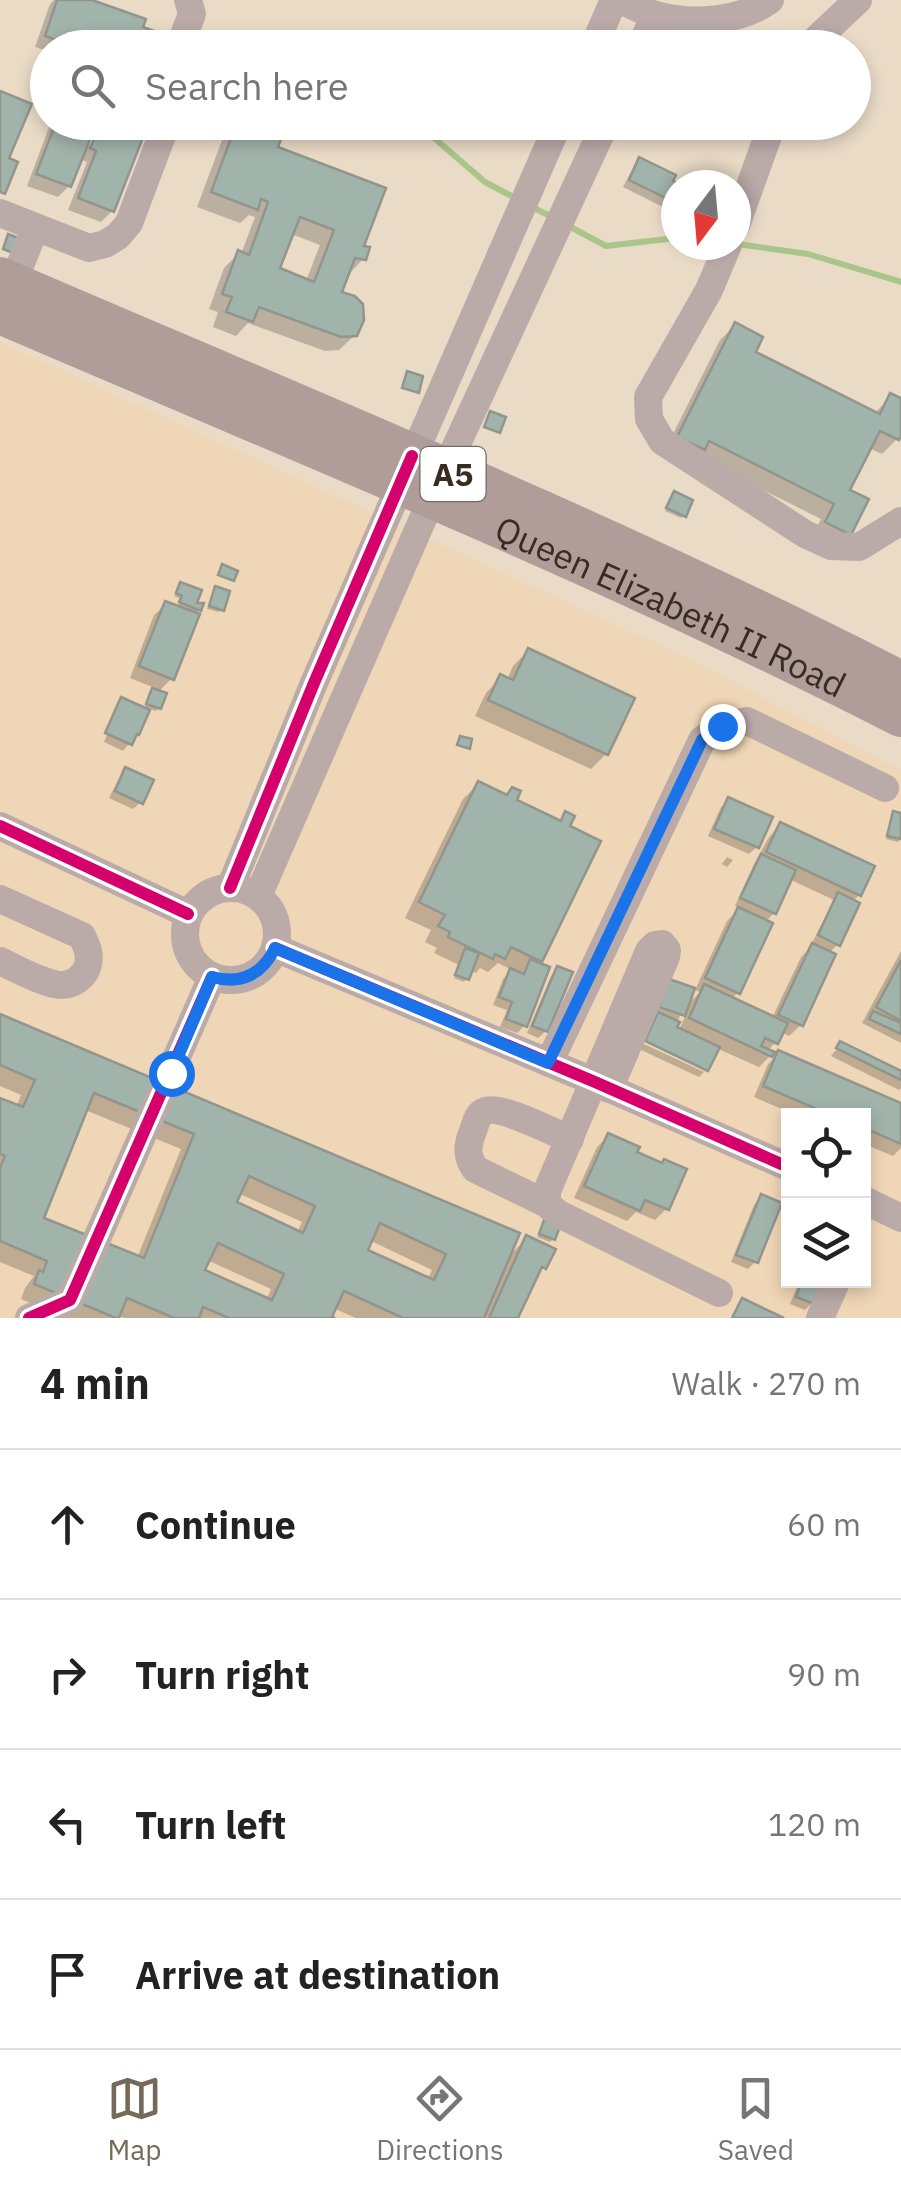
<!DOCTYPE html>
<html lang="en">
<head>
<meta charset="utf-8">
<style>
  :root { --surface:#fff; --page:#f2f2f2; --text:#222; --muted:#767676; --line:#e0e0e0; --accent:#766959 }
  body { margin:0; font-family:"IBM Plex Sans",sans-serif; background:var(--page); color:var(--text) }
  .controls { position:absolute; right:30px; bottom:30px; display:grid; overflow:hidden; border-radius:0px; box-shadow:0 5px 15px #0003 }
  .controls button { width:90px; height:90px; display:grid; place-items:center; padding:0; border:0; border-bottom:2px solid var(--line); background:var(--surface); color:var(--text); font:50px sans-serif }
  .compass { position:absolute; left:661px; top:170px; width:90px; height:90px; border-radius:50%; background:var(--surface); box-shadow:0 5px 15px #0003; rotate:196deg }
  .stop { position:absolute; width:30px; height:30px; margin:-22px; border:8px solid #1a73e8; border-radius:50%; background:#fff }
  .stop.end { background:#1a73e8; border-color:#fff; box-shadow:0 2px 10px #0008 }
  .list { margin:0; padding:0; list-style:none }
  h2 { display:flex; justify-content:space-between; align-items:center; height:130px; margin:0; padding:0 40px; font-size:42px }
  h2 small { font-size:32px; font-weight:400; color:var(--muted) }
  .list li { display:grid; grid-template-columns:65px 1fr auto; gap:30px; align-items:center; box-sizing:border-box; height:150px; padding:0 40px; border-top:2px solid var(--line) }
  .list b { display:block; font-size:38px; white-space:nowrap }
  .list em { font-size:32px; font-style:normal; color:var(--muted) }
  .icon { flex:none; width:55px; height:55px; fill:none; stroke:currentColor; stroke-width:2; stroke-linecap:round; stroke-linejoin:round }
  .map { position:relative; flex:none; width:901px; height:1318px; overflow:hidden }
  .search { position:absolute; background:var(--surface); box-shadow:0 5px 15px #0003; left:30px; right:30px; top:30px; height:110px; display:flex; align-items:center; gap:25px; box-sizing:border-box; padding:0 35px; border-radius:55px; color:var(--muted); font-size:38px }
  .sheet { height:730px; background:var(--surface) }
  nav { display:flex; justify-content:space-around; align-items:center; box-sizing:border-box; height:140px; border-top:2px solid var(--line); background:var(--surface); font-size:28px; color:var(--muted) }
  nav a { display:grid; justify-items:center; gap:5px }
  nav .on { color:var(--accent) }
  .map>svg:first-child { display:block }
  .built { fill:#efd6b6; fill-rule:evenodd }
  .shadow { fill:#0003; fill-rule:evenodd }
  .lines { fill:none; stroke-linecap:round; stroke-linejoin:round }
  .stream { stroke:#aac58b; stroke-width:6 }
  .building { fill:#a1b4ac; stroke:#92958c; stroke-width:2.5; fill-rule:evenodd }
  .minor { stroke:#baaba9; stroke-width:28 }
  .highway { stroke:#b09c99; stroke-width:42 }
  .cycleway-casing { stroke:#fff; stroke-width:19 }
  .cycleway { stroke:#d6006c; stroke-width:12 }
  .route { stroke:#1a73e8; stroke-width:12 }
  .labels { text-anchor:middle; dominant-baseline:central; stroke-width:10; stroke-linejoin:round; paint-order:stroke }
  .shield { fill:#fff; stroke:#736b62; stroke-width:2.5 }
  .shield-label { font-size:32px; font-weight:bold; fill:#372c1e }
  .street-label { font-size:35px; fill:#372c1e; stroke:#fff }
</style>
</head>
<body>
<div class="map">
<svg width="901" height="1318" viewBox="0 0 901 1318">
  <rect width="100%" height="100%" fill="#eadbc7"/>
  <path class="built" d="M 0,342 L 686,657 L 901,771 L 901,1318 L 0,1318 ZM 788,1116 L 864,1116 L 864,1280 L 788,1280 Z"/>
  <g class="shadow">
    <polygon points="54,0 84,0 140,29 153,48 48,48 48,51 35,47 50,4"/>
    <polygon points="51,122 94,122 82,153 95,140 102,122 147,122 112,211 101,222 68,210 87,162 80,159 69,186 58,197 27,186"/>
    <path d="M 237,122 L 275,149 L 361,248 L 364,258 L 349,274 L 339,293 L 355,335 L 339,350 L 325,351 L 248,323 L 236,336 L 213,327 L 218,312 L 209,309 L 224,268 L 239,253 L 241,254 L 255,217 L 249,215 L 240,223 L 197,207 L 224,135 ZM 291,234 L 320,245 L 306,281 L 277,270 Z"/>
    <polygon points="640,160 676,185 676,198 667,209 623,187 633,168"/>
    <polygon points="735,325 752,353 874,414 891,396 901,401 901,430 897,439 882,454 869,448 847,491 849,533 812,537 821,519 695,456 664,452 720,340"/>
    <polygon points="674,494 684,515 681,518 665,511"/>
    <polygon points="178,587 199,610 194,615 172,678 158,692 159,708 156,711 148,708 137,734 123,751 104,742 120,706 116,706 121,700 144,710 150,693 155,688 130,678 154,615 166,604 177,608 181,599 174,596"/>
    <polygon points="215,589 222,609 219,612 207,609"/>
    <polygon points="528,651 606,754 591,769 475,716 486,693 501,677 507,680 513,666"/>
    <polygon points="126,770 141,802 133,809 109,798 119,778"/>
    <polygon points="478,784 505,797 512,790 514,801 558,822 566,814 540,960 536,964 547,968 524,1026 517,1033 500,1027 507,1010 493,1005 503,979 512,970 498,963 488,972 480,968 476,973 470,970 464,982 454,978 459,965 434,953 437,948 425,942 431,930 405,918 463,799"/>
    <polygon points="729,800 757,847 749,854 708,836 721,807"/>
    <polygon points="894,814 901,816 901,839 898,842 886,839 891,817"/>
    <path d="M 780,825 L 859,895 L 852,902 L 838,944 L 829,953 L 801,1025 L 789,1036 L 781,1032 L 776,1042 L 767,1051 L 770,1056 L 759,1067 L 716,1048 L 707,1068 L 644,1038 L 652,1022 L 658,1016 L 654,1014 L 662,990 L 686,1006 L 700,992 L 695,990 L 727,921 L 740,908 L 735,906 L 754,864 L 769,837 ZM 789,879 L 834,900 L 812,943 L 814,944 L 801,957 L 772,1018 L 731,999 L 738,993 L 765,922 L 774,913 ZM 683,1010 L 687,1012 L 679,1030 L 674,1028 Z"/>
    <polygon points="727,857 733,860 727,867 722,864"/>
    <polygon points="901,951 901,1043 862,1023"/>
    <polygon points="558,969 546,1031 538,1038 527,1033 551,976"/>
    <path d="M 0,1017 L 507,1258 L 527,1238 L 544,1267 L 534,1277 L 516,1318 L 356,1318 L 333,1308 L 329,1318 L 124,1318 L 117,1315 L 116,1318 L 66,1318 L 21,1299 L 25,1288 L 34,1276 L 0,1262 L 0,1100 L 16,1107 L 21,1095 L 0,1086 ZM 85,1110 L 181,1149 L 137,1258 L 41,1219 ZM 238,1193 L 302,1222 L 297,1233 L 234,1203 ZM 369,1240 L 432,1270 L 427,1280 L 364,1251 ZM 207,1260 L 271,1289 L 266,1300 L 202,1271 Z"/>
    <polygon points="642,1043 704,1072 699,1077 639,1049"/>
    <polygon points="841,1044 901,1074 901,1088 899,1090 831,1056"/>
    <polygon points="779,1053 901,1105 901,1148 893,1156 864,1144 864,1116 797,1116 754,1097 768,1064"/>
    <polygon points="608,1136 634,1153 667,1208 655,1220 636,1212 627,1221 574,1198 597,1147"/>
    <polygon points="761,1197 755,1262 748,1269 731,1262 754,1205"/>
    <polygon points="544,1223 553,1239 550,1242 537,1237"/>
    <polygon points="800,1280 821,1280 812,1303 805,1310 790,1304"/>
  </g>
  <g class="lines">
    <g class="stream">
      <polyline points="365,122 369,126 426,131 485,182 519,200"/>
      <polyline points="530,206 554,218"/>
      <polyline points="565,224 606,246 676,238"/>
      <polyline points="737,244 808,254 901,282"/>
    </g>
  </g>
  <g class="building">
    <polygon points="57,0 92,0 146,19 143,27 160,33 155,48 79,48 45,36"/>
    <polygon points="0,91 32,104 9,158 18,162 5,194 0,192"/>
    <polygon points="56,122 97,122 71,187 36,174"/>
    <polygon points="107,122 149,122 114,212 78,198 96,151 90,148 95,137 101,139"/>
    <path d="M 237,122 L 253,122 L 283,134 L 278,147 L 386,188 L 364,246 L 370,247 L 366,260 L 355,258 L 342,292 L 355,296 L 363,304 L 364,320 L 357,336 L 341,337 L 259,307 L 253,322 L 226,312 L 232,297 L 222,294 L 238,250 L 249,255 L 268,202 L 261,199 L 258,210 L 211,192 ZM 300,217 L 334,230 L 314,282 L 280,268 Z"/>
    <polygon points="639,157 676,175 673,181 682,185 676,185 676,203 629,180"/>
    <polygon points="8,234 21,239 16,254 3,249"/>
    <polygon points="735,322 763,337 756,352 880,414 890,393 901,398 901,436 899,440 880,431 850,490 869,499 851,535 825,522 834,504 709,441 705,450 677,437"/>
    <polygon points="407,371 423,376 419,393 402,388"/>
    <polygon points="490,411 506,417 500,433 484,427"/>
    <polygon points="674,491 693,500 686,517 666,508"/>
    <polygon points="222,564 238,571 234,581 218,575"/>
    <polygon points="180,582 202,590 197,603 204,603 201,611 179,602 182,596 176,593"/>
    <polygon points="215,586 230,591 224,611 209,606"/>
    <polygon points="165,601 200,614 174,680 139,666"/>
    <polygon points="528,648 635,698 608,755 488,700 500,674 513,680"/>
    <polygon points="152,688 167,693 161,709 146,704"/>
    <polygon points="121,697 150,710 139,735 137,734 132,745 105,733"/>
    <polygon points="460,736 472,739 470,749 457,745"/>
    <polygon points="125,767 154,780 143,804 115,791"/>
    <polygon points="478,781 507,795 512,787 521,791 517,800 561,821 565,811 575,816 570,826 601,841 542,962 511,947 505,959 495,954 493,959 448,937 450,932 438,926 445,915 419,902"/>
    <polygon points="728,797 773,817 759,848 714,829"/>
    <polygon points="893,811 901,813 901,839 887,836"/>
    <polygon points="780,822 875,866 861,896 766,852"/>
    <polygon points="761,854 796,870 776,914 740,898"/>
    <polygon points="838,892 860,903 840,946 818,935"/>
    <polygon points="738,907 773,923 740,994 705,978"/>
    <polygon points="812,943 836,954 803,1026 778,1015"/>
    <polygon points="465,948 479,953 469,980 455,975"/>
    <polygon points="530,959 550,967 527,1027 506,1019 512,1002 499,997 510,968 524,974"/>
    <polygon points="901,960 901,1021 876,1007"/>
    <polygon points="557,966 573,972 548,1032 532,1026"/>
    <polygon points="669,979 695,988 685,1016 659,1007"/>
    <polygon points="704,984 788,1023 778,1044 765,1038 761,1046 775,1052 772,1057 689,1018"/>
    <polygon points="873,1011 901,1023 901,1034 869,1019"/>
    <polygon points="658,1012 680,1022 677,1027 720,1047 708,1071 645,1041"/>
    <path d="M 0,1014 L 520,1233 L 484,1318 L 403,1318 L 344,1291 L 332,1317 L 335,1318 L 229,1318 L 203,1307 L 199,1318 L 174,1318 L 127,1298 L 119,1318 L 116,1318 L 34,1284 L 39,1270 L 43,1272 L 47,1261 L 0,1241 L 0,1168 L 5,1156 L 0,1154 L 0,1098 L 23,1107 L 35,1080 L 0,1065 ZM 94,1093 L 194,1134 L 144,1258 L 44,1218 ZM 249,1176 L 315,1206 L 303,1233 L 237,1202 ZM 380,1223 L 446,1254 L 434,1280 L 368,1250 ZM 218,1243 L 284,1274 L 272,1300 L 205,1270 Z"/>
    <polygon points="840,1041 901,1071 901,1080 836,1048"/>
    <polygon points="778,1050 901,1103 901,1144 864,1128 864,1116 833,1116 763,1086"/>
    <polygon points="608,1133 640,1147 637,1152 662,1163 664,1159 687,1169 669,1210 645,1200 640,1211 584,1186"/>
    <polygon points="761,1194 782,1203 758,1263 736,1255"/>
    <polygon points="544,1220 560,1226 555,1240 539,1234"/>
    <polygon points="526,1235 556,1249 546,1269 542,1267 518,1318 489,1318"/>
    <polygon points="802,1280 823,1280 814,1304 796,1297"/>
    <polygon points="742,1298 784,1318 732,1318"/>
  </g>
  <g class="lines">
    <g class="minor">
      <path d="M 620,0 C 631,5 644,12 656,15 C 693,25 739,22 770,0"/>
      <polyline points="179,48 192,14 188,0"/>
      <polyline points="593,48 614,0"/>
      <polyline points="640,48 655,15"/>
      <polyline points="807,48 858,0"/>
      <polyline points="0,213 89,248 105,244 118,236 129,223 167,122"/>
      <polyline points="736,225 773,122"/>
      <polyline points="728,245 709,290 648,397 649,419 662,441 805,534 831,546 859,547 901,521"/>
      <polyline points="13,283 35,228"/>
      <polyline points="0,826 188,914"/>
      <circle cx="231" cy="934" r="46"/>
      <polyline points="230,888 314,683 559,122"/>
      <polyline points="258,896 432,498 606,122"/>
      <path d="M 0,899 L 82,936 C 84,941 87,946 88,951 C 93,972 74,989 54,984 C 36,980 17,969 0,961"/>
      <polyline points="275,948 595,1082 788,1167"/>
      <polyline points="549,1063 702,740 723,726 747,721 885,788"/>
      <polyline points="609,1089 666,957 667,950 662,944 655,945 649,951 547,1191 547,1204 557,1213 719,1293"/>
      <polyline points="864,1200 901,1218"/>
      <path d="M 547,1204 L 475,1169 C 466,1155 467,1146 473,1131 C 476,1123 477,1114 485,1111 C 501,1105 552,1132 570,1139"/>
      <polyline points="29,1318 70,1300 212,977"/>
      <polyline points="820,1318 837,1280"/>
    </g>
    <g class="highway">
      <path d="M 0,278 C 302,408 608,532 901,682"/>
      <path id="s1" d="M 0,313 C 302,443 608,566 901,716"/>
    </g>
    <defs>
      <g id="cycleway">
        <polyline points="0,826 188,914"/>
        <polyline points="230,888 314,683 412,456"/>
        <polyline points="275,948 595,1082 788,1167"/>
        <polyline points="29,1318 70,1300 212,977"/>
      </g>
    </defs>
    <use href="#cycleway" class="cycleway-casing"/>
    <use href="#cycleway" class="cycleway"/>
  </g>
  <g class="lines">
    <path class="route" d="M 171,1073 L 212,977 C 241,985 262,975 275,948 L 548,1063 L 702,740 L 722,726"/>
  </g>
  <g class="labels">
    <rect class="shield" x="420.5" y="447" width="65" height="54" rx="8"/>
    <g class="shield-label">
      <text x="453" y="474">A5</text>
    </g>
    <g class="street-label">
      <text stroke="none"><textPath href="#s1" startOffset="732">Queen Elizabeth II Road</textPath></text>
    </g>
  </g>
</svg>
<div class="controls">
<button><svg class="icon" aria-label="locate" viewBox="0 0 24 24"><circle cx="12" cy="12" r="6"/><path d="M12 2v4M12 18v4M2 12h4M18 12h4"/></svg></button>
<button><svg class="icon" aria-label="layers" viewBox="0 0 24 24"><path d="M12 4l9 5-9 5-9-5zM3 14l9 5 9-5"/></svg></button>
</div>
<svg class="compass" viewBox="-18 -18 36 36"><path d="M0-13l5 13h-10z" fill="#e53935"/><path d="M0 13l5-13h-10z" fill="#767676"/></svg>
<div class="stop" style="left:171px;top:1073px"></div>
<div class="stop end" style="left:722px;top:726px"></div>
<div class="search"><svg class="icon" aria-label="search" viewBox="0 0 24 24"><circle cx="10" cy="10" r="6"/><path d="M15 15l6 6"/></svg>Search here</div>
</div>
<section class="sheet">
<h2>4 min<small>Walk · 270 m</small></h2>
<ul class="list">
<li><svg class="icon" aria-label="ahead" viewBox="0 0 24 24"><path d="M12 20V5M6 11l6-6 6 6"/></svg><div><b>Continue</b></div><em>60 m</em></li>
<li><svg class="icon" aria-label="right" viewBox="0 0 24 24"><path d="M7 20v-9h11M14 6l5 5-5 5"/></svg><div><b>Turn right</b></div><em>90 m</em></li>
<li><svg class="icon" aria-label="left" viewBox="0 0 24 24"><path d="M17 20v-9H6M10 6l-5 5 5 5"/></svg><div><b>Turn left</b></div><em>120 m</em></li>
<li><svg class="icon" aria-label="arrive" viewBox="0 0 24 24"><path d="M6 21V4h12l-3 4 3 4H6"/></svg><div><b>Arrive at destination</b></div></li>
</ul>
</section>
<nav>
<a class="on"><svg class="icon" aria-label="map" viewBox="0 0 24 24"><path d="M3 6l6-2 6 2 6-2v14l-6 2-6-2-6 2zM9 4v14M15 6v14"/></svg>Map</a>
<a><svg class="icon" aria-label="directions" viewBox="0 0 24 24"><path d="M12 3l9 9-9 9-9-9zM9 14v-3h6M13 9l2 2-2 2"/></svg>Directions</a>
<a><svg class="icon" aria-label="saved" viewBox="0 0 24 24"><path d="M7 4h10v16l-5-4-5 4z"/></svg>Saved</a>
</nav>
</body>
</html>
